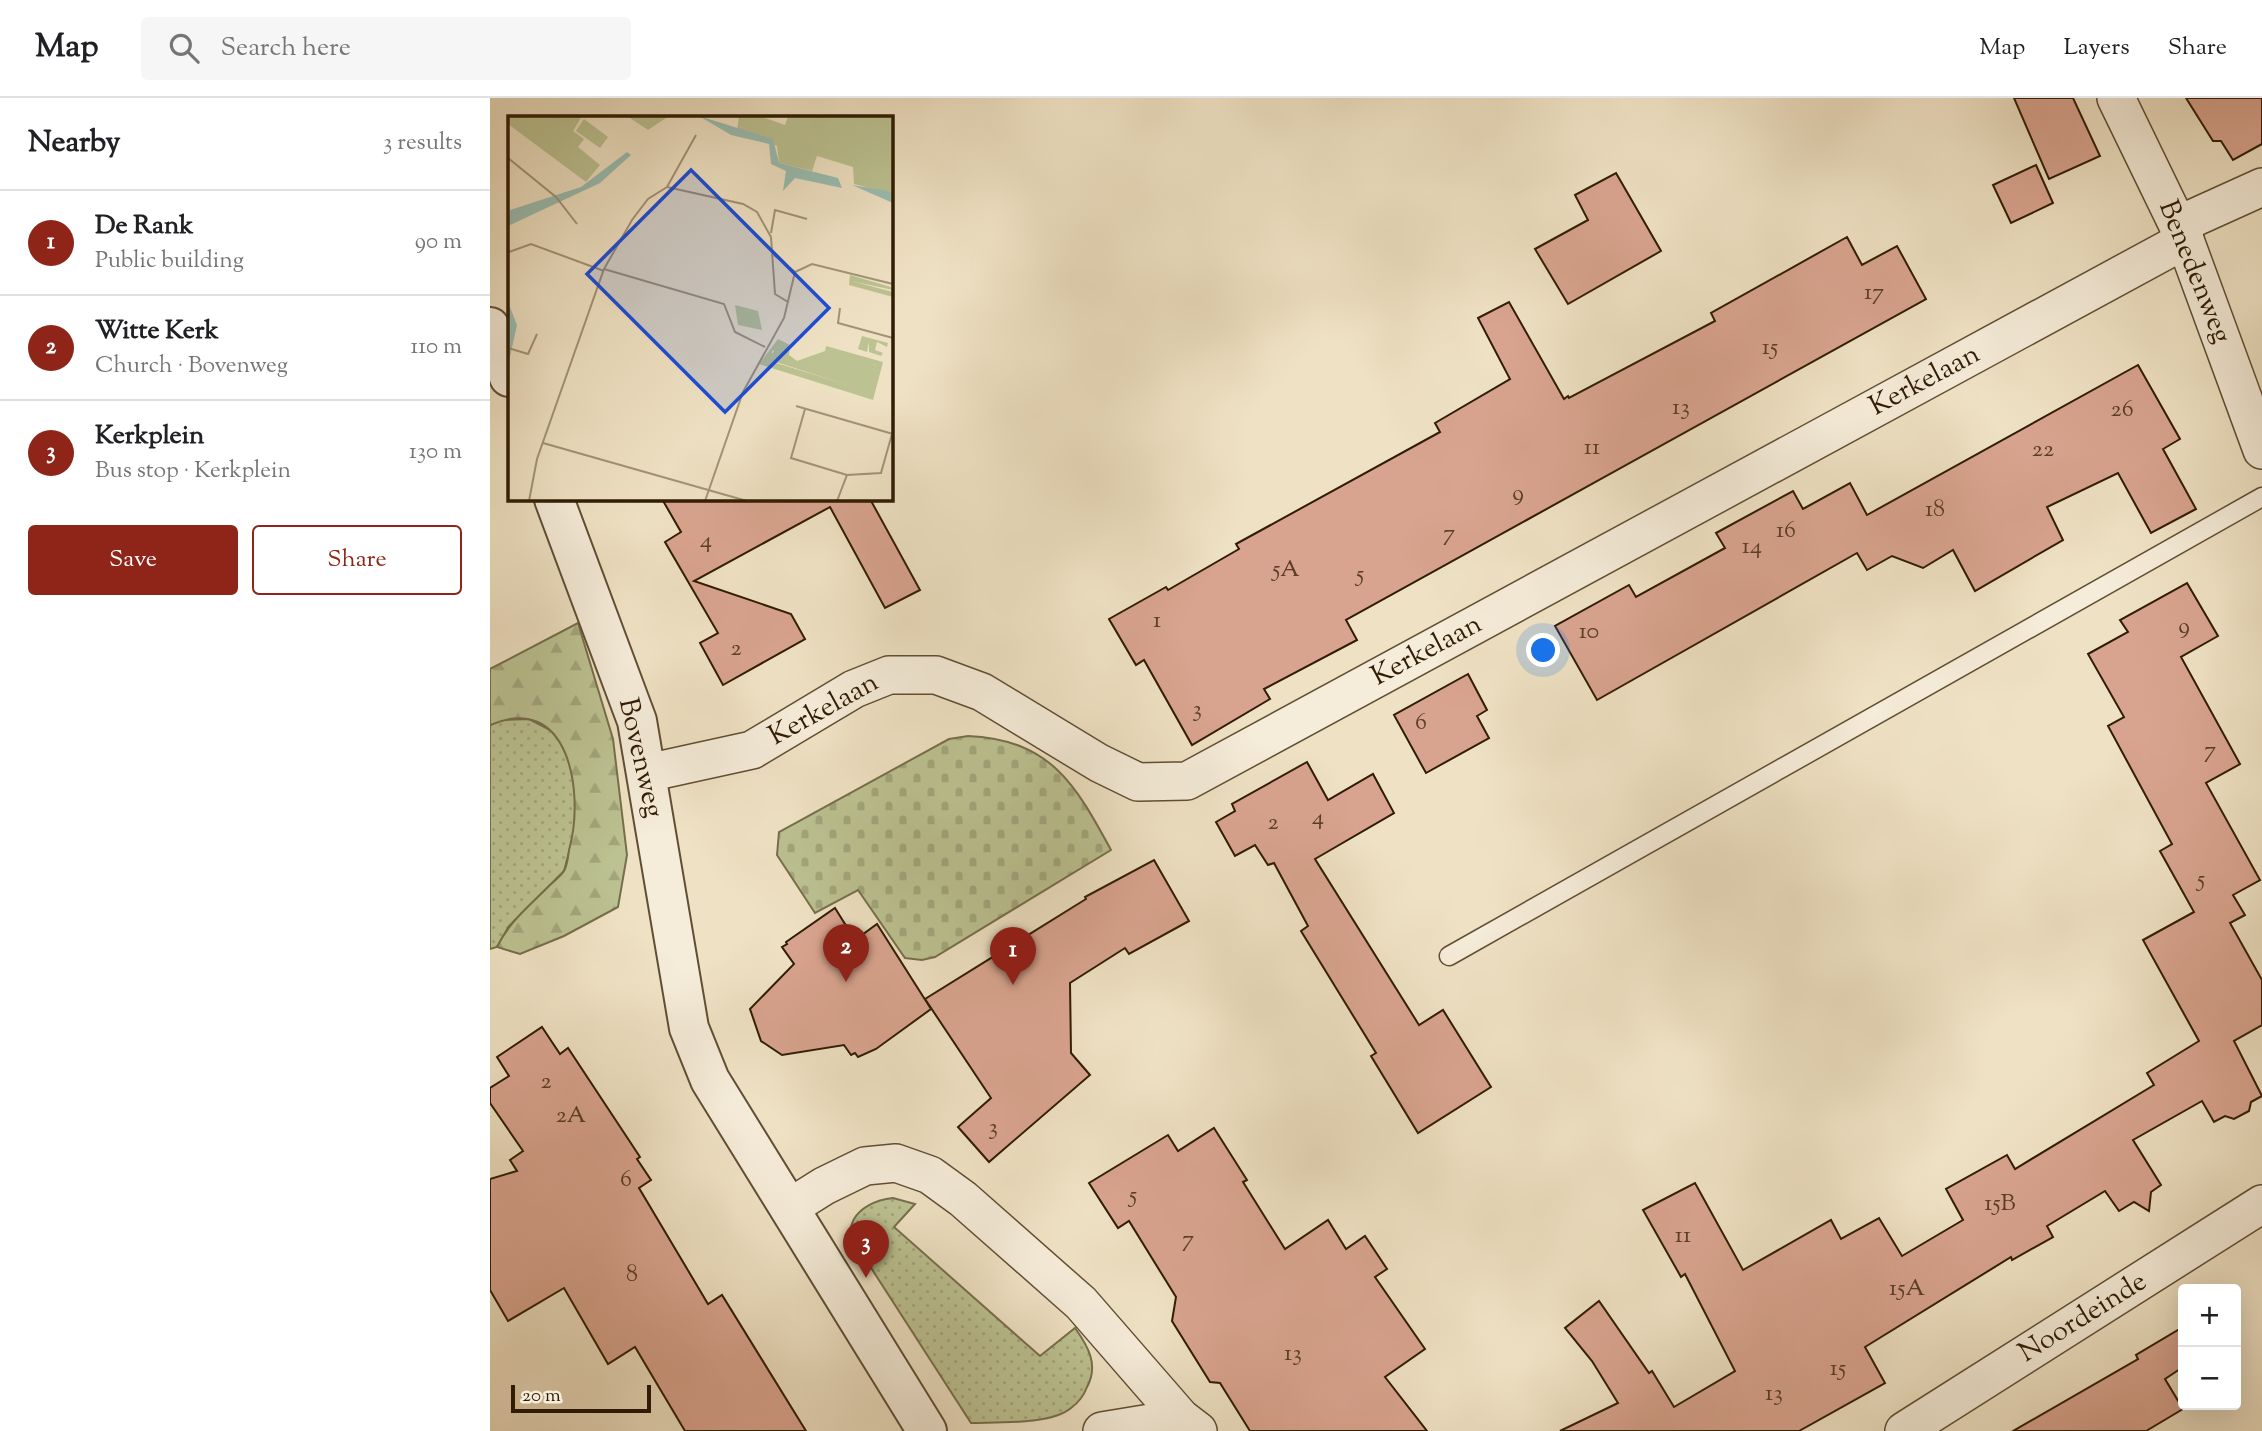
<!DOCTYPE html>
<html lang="en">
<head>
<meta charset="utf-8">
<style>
  :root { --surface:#fff; --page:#f6f6f6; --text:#202124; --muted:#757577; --line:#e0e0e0; --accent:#8f2418 }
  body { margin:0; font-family:"Sorts Mill Goudy",serif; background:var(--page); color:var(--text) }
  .controls { position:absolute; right:21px; bottom:21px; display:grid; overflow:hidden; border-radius:7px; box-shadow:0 7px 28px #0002 }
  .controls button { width:63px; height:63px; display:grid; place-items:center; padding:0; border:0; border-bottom:2px solid var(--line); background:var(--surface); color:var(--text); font:35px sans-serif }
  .scale { position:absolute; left:21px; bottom:18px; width:140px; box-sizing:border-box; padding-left:7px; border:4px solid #301c04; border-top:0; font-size:19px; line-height:24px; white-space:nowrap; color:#301c04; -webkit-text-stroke:5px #f5ecd9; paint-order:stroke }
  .you { position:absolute; left:1054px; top:553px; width:24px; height:24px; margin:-18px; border:5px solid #fff; border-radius:50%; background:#1a73e8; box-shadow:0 0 0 10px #1a73e833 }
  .badge { display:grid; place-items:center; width:46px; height:46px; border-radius:50%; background:var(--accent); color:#fff; font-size:23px; font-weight:700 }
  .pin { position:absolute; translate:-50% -58px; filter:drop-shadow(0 2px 4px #0008) }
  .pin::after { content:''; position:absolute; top:37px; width:24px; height:21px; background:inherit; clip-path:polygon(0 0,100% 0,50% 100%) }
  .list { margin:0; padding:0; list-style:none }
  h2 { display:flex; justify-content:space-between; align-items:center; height:91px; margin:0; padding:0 28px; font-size:30px }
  h2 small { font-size:23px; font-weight:400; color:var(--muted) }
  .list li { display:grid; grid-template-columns:46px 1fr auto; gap:21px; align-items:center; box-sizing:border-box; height:105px; padding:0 28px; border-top:2px solid var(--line) }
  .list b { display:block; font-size:26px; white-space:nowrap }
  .list p { margin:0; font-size:23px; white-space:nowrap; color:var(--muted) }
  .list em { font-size:23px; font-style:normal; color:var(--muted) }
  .actions { display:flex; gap:14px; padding:21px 28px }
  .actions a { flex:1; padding:16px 0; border:2px solid var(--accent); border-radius:7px; text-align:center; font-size:24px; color:var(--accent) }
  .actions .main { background:var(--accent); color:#fff }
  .icon { flex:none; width:38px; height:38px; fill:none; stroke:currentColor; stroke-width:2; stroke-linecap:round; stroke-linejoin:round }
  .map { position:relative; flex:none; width:1772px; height:1333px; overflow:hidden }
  header { display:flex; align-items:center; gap:42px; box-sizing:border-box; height:98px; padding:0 35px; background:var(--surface); border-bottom:2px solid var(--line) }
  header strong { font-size:33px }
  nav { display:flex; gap:38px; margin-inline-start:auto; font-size:24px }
  .search { width:490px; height:63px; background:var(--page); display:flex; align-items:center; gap:18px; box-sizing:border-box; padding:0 24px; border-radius:7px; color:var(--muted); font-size:26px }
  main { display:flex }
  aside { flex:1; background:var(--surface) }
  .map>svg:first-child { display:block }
  .grass { fill:url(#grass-dots); stroke:#766f4b; stroke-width:2 }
  .forest { fill:url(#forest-firs); stroke:#766f4b; stroke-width:2 }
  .cemetery { fill:url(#cemetery-stones); stroke:#766f4b; stroke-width:2 }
  .building { fill:#d9a48f; stroke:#301c04; stroke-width:2 }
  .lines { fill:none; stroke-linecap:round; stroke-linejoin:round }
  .service-casing { stroke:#604e34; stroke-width:21 }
  .minor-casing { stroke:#604e34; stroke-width:40 }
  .tertiary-casing { stroke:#604e34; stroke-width:42 }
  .service { stroke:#f5ecd9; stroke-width:18 }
  .minor { stroke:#f5ecd9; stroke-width:37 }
  .tertiary { stroke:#f5ecd9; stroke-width:38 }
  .labels { text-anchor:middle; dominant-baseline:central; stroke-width:7; stroke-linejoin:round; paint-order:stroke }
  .number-label { font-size:24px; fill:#5a3e27 }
  .street-label { font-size:28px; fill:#301c04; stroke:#f5ecd9 }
  .inset-road { fill:none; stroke:#a39377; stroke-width:2 }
  .view { fill:#1d4ed8; fill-opacity:0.15; stroke:#1d4ed8; stroke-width:3.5 }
  .inset-edge { fill:none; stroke:#301c04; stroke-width:3.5 }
</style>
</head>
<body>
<header>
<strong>Map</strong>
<div class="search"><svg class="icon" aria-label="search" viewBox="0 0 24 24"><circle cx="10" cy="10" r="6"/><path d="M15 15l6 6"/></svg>Search here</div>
<nav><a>Map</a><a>Layers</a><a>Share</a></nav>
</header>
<main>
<aside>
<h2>Nearby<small>3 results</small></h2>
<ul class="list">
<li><span class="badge">1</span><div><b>De Rank</b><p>Public building</p></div><em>90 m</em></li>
<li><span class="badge">2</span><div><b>Witte Kerk</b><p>Church · Bovenweg</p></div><em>110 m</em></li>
<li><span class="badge">3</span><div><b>Kerkplein</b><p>Bus stop · Kerkplein</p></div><em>130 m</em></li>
</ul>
<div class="actions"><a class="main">Save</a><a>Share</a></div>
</aside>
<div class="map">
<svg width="1772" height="1333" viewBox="0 0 1772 1333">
  <defs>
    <pattern id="grass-dots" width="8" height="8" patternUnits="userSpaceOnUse" patternTransform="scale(1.75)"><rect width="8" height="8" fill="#bcc292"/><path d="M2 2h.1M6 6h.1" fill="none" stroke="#a2a67c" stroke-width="1.8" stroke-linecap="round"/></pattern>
    <pattern id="forest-firs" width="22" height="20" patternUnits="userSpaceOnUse" patternTransform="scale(1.75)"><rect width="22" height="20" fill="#bcc292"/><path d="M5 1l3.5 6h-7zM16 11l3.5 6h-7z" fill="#a2a67c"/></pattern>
    <pattern id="cemetery-stones" width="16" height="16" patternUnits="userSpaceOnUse" patternTransform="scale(1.75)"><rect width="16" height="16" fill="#bcc292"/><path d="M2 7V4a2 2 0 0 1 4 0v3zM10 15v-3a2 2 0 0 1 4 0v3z" fill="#a2a67c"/></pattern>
  </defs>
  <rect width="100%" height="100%" fill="#efe2c4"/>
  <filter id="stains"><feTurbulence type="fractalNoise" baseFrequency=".00286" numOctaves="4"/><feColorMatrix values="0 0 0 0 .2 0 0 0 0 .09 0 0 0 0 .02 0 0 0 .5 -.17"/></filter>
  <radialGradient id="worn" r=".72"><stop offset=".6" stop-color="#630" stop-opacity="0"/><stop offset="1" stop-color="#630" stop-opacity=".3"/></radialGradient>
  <g class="grass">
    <polygon points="39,621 66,635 78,658 86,696 85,731 74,773 19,828 7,849 0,851 0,627 10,622"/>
    <path d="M 403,1100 L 425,1106 L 404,1129 L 550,1258 L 585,1230 C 598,1248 609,1267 597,1289 C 594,1297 588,1305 581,1310 C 561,1327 507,1324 481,1325 L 376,1162 C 344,1133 366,1104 403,1100 Z"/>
  </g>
  <path class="forest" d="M 88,525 L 123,641 L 137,757 L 128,809 L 74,838 L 30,856 L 7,849 C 19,824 39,808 58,789 C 63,784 70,779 74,773 C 78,767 78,755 80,748 C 94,694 79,593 0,627 L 0,571 Z"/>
  <path class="cemetery" d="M 478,638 C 561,642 585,686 621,752 L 445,859 L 432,862 L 415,860 L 368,792 L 325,815 L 287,757 L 289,734 L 459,641 Z"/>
  <g class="building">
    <polygon points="1524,0 1583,0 1610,58 1559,81"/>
    <polygon points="1696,0 1772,0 1772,46 1743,62 1731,43 1723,43"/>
    <polygon points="1546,67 1563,105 1521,125 1503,87"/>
    <polygon points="1126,75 1171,153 1078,206 1045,151 1098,122 1085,97"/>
    <polygon points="1357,139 1372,167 1407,148 1436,201 856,522 867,542 774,591 780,601 702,647 654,562 646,567 619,521 676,489 678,492 749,451 746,446 950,334 945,325 1020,281 988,220 1019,204 1074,301 1078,298 1079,300 1225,223 1221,215"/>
    <polygon points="1648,267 1690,341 1673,351 1706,411 1661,435 1628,375 1557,409 1573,442 1485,493 1463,452 1433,470 1402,458 1377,472 1367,455 1107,602 1065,528 1139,487 1146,499 1235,450 1226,435 1303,393 1313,411 1360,385 1377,417"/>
    <polygon points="172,401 380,401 430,492 395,510 340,409 204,483 301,516 315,541 233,587 210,545 228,535 175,444 191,434"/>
    <polygon points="1697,485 1728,538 1691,559 1750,666 1716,685 1770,782 1743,797 1755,817 1740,825 1772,882 1772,927 1744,943 1772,998 1761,1004 1759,1013 1744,1021 1735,1018 1724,1024 1712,1003 1643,1042 1671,1087 1661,1094 1659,1113 1644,1104 1629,1113 1615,1093 1557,1128 1563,1139 1522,1162 1521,1159 1375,1249 1395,1285 1309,1333 1070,1333 1128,1305 1102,1263 1075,1230 1109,1203 1159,1275 1162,1273 1184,1309 1245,1273 1195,1176 1191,1179 1153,1112 1205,1085 1253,1172 1341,1122 1351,1141 1389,1120 1412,1158 1473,1122 1456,1091 1517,1057 1525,1071 1664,987 1657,975 1709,943 1653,842 1704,814 1670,753 1682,746 1618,628 1634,619 1598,556 1638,534 1630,522"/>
    <polygon points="978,576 997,612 987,618 999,640 936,675 904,617"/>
    <polygon points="817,664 838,702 883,676 904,715 825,761 929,927 953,912 1001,989 928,1035 881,958 886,955 811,833 818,828 784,765 778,767 765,747 745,758 726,724 745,713 742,706"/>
    <polygon points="664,762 699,823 639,856 635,850 580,885 581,955 600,977 499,1064 468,1029 501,1000 435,901 596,801 595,799"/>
    <polygon points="345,810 365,842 387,826 441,911 386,951 368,959 365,955 361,957 354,947 292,957 271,943 260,911 304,866 292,849 297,846 296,844"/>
    <polygon points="52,929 70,956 78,950 150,1059 147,1061 161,1082 149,1090 218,1206 232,1197 316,1333 195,1333 145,1249 118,1266 74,1190 18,1223 0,1192 0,1081 27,1073 20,1062 33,1053 0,1005 0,990 19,978 7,959"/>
    <polygon points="724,1030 757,1082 753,1084 795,1151 838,1122 856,1151 875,1138 897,1171 885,1179 935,1251 895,1279 937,1333 760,1333 730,1285 720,1284 682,1223 686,1199 639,1123 628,1130 599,1085 678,1037 688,1053"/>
    <polygon points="1693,1229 1693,1269 1675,1281 1693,1311 1656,1333 1523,1333 1648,1261 1646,1257"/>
  </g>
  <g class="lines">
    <defs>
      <polyline id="service" points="959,858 1772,399"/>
      <g id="minor">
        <polyline points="1626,0 1695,142 1772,352"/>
        <polyline points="1688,127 1772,89"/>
        <polyline points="157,675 262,652 364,591 399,577 446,577 492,594 609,665 648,684 697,683 1695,142"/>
        <polyline points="299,1110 334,1088 375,1068 406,1065 440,1077 473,1101 591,1205 691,1320 708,1333"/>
        <polyline points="612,1333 691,1320"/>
        <polyline points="1414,1333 1772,1106"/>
      </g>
      <g id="tertiary">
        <polyline points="0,229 19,279"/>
        <polyline points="64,401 147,623 199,930 220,982 437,1333"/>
      </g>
    </defs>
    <use href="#service" class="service-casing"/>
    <use href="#minor" class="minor-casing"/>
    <use href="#tertiary" class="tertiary-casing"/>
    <use href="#service" class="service"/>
    <use href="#minor" class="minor"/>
    <use href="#tertiary" class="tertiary"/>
  </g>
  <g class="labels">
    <g class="number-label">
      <text x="1384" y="195">17</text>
      <text x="1280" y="250">15</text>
      <text x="1191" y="310">13</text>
      <text x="1632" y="312">26</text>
      <text x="1102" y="350">11</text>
      <text x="1553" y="352">22</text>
      <text x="1028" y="396">9</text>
      <text x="1445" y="412">18</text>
      <text x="1296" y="433">16</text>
      <text x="959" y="436">7</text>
      <text x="216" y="443">4</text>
      <text x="1262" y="449">14</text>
      <text x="796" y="472">5A</text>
      <text x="870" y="477">5</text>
      <text x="667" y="523">1</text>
      <text x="1694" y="529">9</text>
      <text x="1099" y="534">10</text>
      <text x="246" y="551">2</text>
      <text x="707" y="612">3</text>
      <text x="931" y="625">6</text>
      <text x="1720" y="653">7</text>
      <text x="828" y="720">4</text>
      <text x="783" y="725">2</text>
      <text x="1711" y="782">5</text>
      <text x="56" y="984">2</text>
      <text x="81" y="1018">2A</text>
      <text x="503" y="1030">3</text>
      <text x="136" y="1082">6</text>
      <text x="643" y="1098">5</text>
      <text x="1510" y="1106">15B</text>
      <text x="1193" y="1138">11</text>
      <text x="698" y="1142">7</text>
      <text x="142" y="1177">8</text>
      <text x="1417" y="1191">15A</text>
      <text x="803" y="1256">13</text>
      <text x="1348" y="1271">15</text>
      <text x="1284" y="1296">13</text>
    </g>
    <g class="street-label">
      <text transform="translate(1704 174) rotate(68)">Benedenweg</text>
      <text transform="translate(1435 283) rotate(-28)">Kerkelaan</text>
      <text transform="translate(937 553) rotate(-28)">Kerkelaan</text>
      <text transform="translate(334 612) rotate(-29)">Kerkelaan</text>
      <text transform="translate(150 660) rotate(77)">Bovenweg</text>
      <text transform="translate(1593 1220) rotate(-32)">Noordeinde</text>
    </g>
  </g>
  <g transform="translate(18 18)">
    <rect width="385" height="385" fill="#efe2c4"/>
    <path d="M 0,0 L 74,0 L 65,15 L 76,23 L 70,31 L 92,49 L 78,66 L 0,8 ZM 119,0 L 161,0 L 140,14 ZM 231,0 L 252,0 L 277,9 L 280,0 L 385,0 L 385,78 L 346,68 L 345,51 L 309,40 L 304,55 L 271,47 L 269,30 L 229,14 ZM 342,159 L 383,171 L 385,174 L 343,165 L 385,176 L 385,181 L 341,169 ZM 354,220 L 380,227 L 379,231 L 369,226 L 367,234 L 375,237 L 373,240 L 361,236 L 361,226 L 359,236 L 350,233 ZM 282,229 L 281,239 L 289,245 L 317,235 L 368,249 L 361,276 L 262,244 L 267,232 Z" fill="#bcc292"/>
    <path d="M 270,223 L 282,229 L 264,235 L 265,246 L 360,275 L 368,249 L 328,241 L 317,235 L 318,230 L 375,246 L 365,284 L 251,248 Z" fill="#bcc292"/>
    <path d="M 227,189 L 250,195 L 254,214 L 230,209 Z" fill="#bcc292"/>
    <path d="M 76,3 L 100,21 L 92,32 L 68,15 Z" fill="#bcc292"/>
    <path d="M 191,0 L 265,23 L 271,47 L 330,62 L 334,72 L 287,62 L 275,75 L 278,55 L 263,48 L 261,28 L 223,19 ZM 119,36 L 123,39 L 92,67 L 0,110 L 2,94 L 73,71 ZM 344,69 L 380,75 L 385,78 L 385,87 ZM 0,186 L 9,209 L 0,250 Z" fill="#9abeb3"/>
    <path class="inset-road" d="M 0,42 L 48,81 L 69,108M 159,71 L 235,88 L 249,96 L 263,121 L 267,178 L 280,186M 159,71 L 188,19M 263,117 L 267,94 L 299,103M 1,136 L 23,128 L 96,155M 266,139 L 287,156M 96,153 L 216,188 L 227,216 L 257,231M 287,156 L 304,148 L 385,168M 332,192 L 330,207 L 385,222M 0,232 L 20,238 L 29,218M 288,290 L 385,318M 297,293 L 283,342 L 339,359M 35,327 L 239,385M 21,385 L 29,343 L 96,153 L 124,104 L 140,83 L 159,71M 197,385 L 235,276 L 276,202 L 287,156M 329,385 L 339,359 L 373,357 L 384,318"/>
    <path class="view" d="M 183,54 L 321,192 L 217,296 L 79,158 Z"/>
    <rect width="385" height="385" class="inset-edge"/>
  </g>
  <rect width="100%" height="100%" filter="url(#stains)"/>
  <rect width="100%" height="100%" fill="url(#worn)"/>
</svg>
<div class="controls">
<button>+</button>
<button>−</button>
</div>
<div class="scale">20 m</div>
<div class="you"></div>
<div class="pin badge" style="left:523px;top:887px">1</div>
<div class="pin badge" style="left:356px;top:884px">2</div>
<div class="pin badge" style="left:376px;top:1180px">3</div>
</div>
</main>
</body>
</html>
